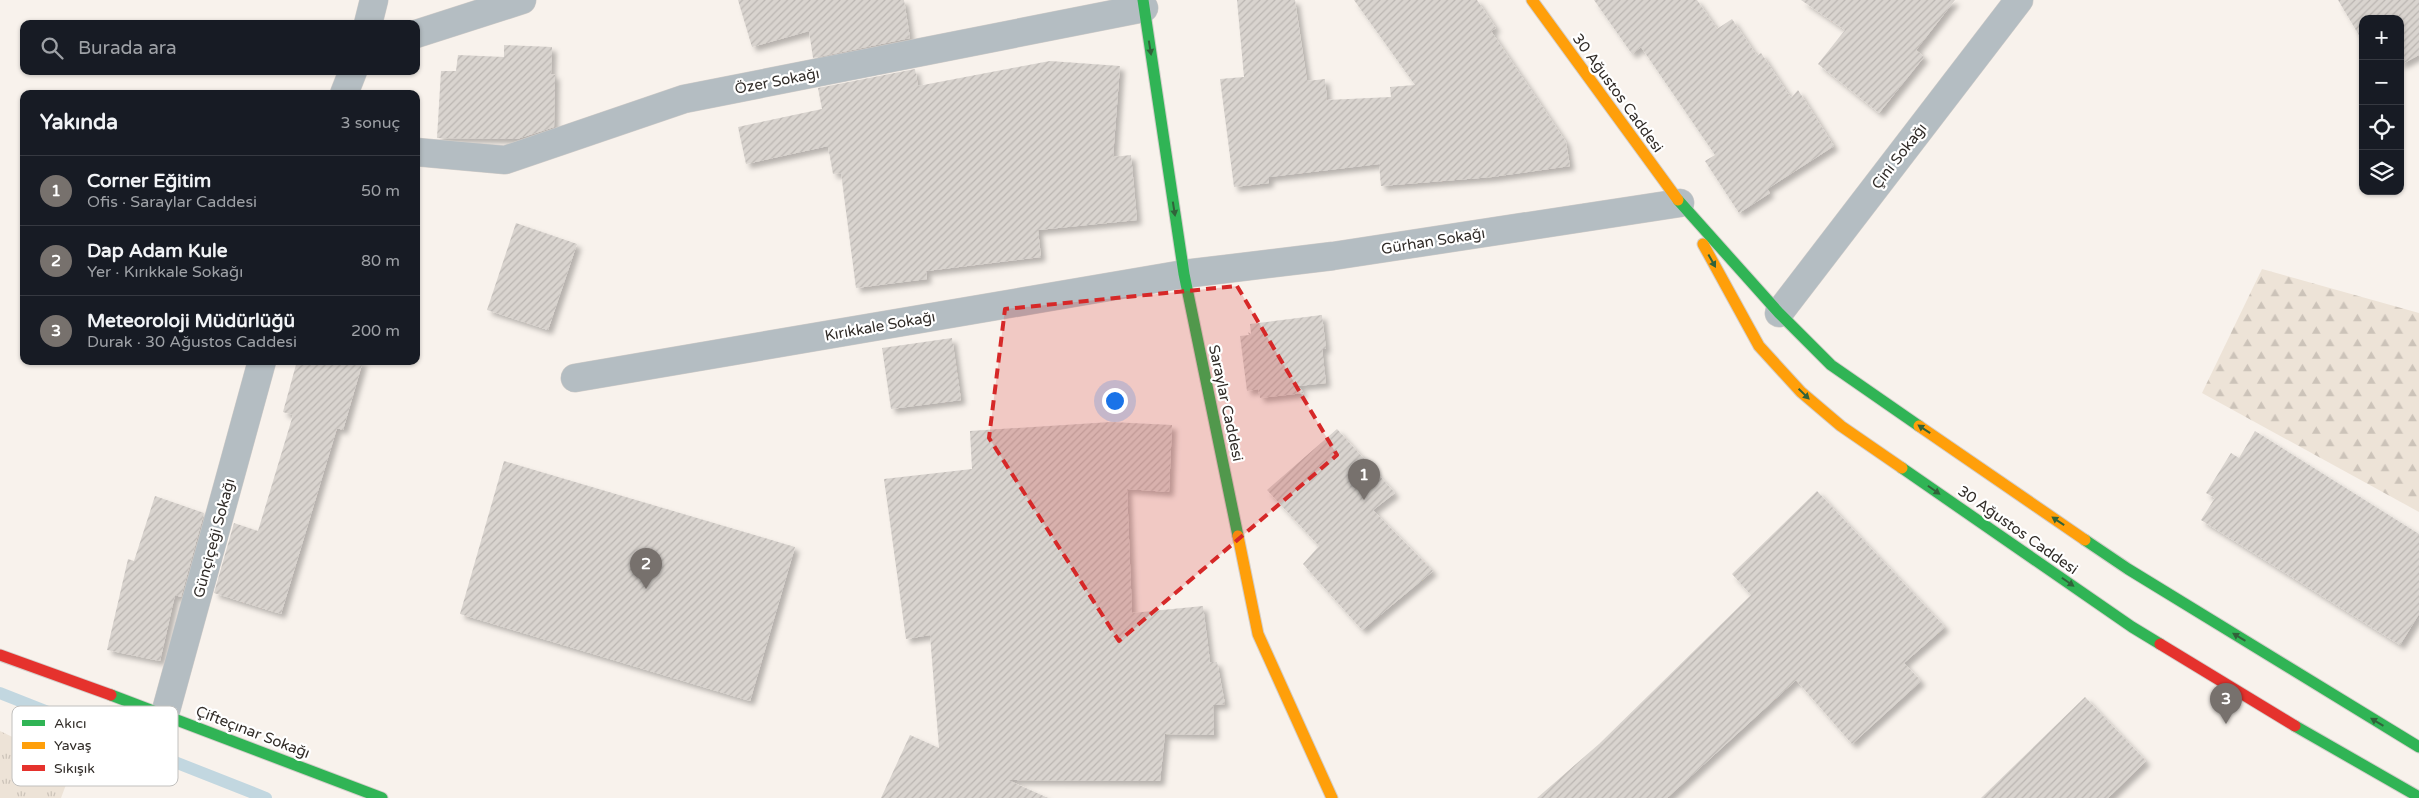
<!DOCTYPE html>
<html lang="tr">
<head>
<meta charset="utf-8">
<style>
  :root { --surface:#171b24; --page:#20242c; --text:#f1f3f6; --muted:#9ea1a6; --line:#363941; --accent:#77716d }
  body { margin:0; font-family:"Varela Round",sans-serif; background:var(--page); color:var(--text) }
  .controls { position:absolute; right:15px; top:15px; display:grid; overflow:hidden; border-radius:10px; box-shadow:0 1px 4px #0004 }
  .controls button { width:45px; height:45px; display:grid; place-items:center; padding:0; border:0; border-bottom:1px solid var(--line); background:var(--surface); color:var(--text); font:25px sans-serif }
  .you { position:absolute; left:1114px; top:400px; width:18px; height:18px; margin:-12px; border:4px solid #fff; border-radius:50%; background:#1a73e8; box-shadow:0 0 0 8px #1a73e833 }
  .badge { display:grid; place-items:center; width:32px; height:32px; border-radius:50%; background:var(--accent); color:#fff; font-size:16px; font-weight:700 }
  .pin { position:absolute; translate:-50% -41px; filter:drop-shadow(0 1px 2px #0008) }
  .pin::after { content:''; position:absolute; top:26px; width:18px; height:15px; background:inherit; clip-path:polygon(0 0,100% 0,50% 100%) }
  .list { margin:0; padding:0; list-style:none }
  h2 { display:flex; justify-content:space-between; align-items:center; height:65px; margin:0; padding:0 20px; font-size:21px }
  h2 small { font-size:16px; font-weight:400; color:var(--muted) }
  .list li { display:grid; grid-template-columns:32px 1fr auto; gap:15px; align-items:center; box-sizing:border-box; height:70px; padding:0 20px; border-top:1px solid var(--line) }
  .list b { display:block; font-size:19px; white-space:nowrap }
  .list p { margin:0; font-size:16px; white-space:nowrap; color:var(--muted) }
  .list em { font-size:16px; font-style:normal; color:var(--muted) }
  .icon { flex:none; width:28px; height:28px; fill:none; stroke:currentColor; stroke-width:2; stroke-linecap:round; stroke-linejoin:round }
  .map { position:relative; flex:none; width:2419px; height:798px; overflow:hidden }
  .search { position:absolute; background:var(--surface); box-shadow:0 1px 4px #0004; left:20px; top:20px; width:400px; height:55px; display:flex; align-items:center; gap:12px; box-sizing:border-box; padding:0 18px; border-radius:10px; color:var(--muted); font-size:19px }
  .panel { position:absolute; background:var(--surface); box-shadow:0 1px 4px #0004; left:20px; top:90px; width:400px; height:275px; border-radius:10px }
  .map>svg:first-child { display:block }
  .grass { fill:url(#grass-tufts) }
  .forest { fill:url(#forest-firs) }
  .lines { fill:none; stroke-linecap:round; stroke-linejoin:round }
  .stream { stroke:#c2d7e0; stroke-width:12 }
  .building { fill:url(#building-hatch); filter:url(#shadow) }
  .street-casing { stroke:#d3ceca; stroke-width:29 }
  .fast-casing { stroke:#d3ceca; stroke-width:13 }
  .slow-casing { stroke:#d3ceca; stroke-width:13 }
  .jam-casing { stroke:#d3ceca; stroke-width:13 }
  .street { stroke:#b4bdc2; stroke-width:28 }
  .fast { stroke:#30b455; stroke-width:11 }
  .slow { stroke:#ff9f0a; stroke-width:11 }
  .jam { stroke:#e5322d; stroke-width:11 }
  .oneway { fill:#31623a }
  .marked { fill:#d62828; fill-opacity:0.2; stroke:#d62828; stroke-width:4; stroke-dasharray:10 6; stroke-linejoin:round }
  .labels { text-anchor:middle; dominant-baseline:central; stroke-width:4.5; stroke-linejoin:round; paint-order:stroke }
  .street-label { font-size:15px; fill:#312c28; stroke:#fff }
  .key { fill:#fff; stroke:#c1c0be; stroke-width:1 }
  .key-label { font-size:14px; fill:#312c28 }
</style>
</head>
<body>
<div class="map">
<svg width="2419" height="798" viewBox="0 0 2419 798">
  <defs>
    <pattern id="grass-tufts" width="24" height="20" patternUnits="userSpaceOnUse" patternTransform="scale(1.25)"><rect width="24" height="20" fill="#ede3d7"/><path d="M3 7l-1-3M5 7V3M7 7l1-3M15 17l-1-3M17 17v-4M19 17l1-3" fill="none" stroke="#ccc3b9"/></pattern>
    <pattern id="forest-firs" width="22" height="20" patternUnits="userSpaceOnUse" patternTransform="scale(1.25)"><rect width="22" height="20" fill="#ede3d7"/><path d="M5 1l3.5 6h-7zM16 11l3.5 6h-7z" fill="#ccc3b9"/></pattern>
    <pattern id="building-hatch" width="6" height="6" patternUnits="userSpaceOnUse" patternTransform="scale(1.25)"><rect width="6" height="6" fill="#d9d4cf"/><path d="M-1 1l2-2M0 6l6-6M5 7l2-2" fill="none" stroke="#bbb6b2"/></pattern>
    <filter id="shadow"><feDropShadow dx="4.5" dy="4.5" stdDeviation="2.5" flood-color="#0004"/></filter>
  </defs>
  <rect width="100%" height="100%" fill="#f8f2ec"/>
  <polygon class="grass" points="0,731 73,766 61,798 0,798"/>
  <polygon class="forest" points="2262,269 2419,313 2419,512 2202,393"/>
  <g class="lines">
    <polyline class="stream" points="0,693 266,798"/>
  </g>
  <g class="building">
    <polygon points="738,0 904,0 910,38 813,58 809,31 752,47"/>
    <polygon points="1237,0 1295,0 1307,81 1325,79 1327,100 1391,97 1390,87 1415,85 1354,0 1477,0 1496,28 1491,31 1566,142 1570,166 1492,177 1381,186 1379,164 1269,177 1269,183 1234,187 1220,79 1244,77"/>
    <polygon points="1594,0 1697,0 1717,29 1732,19 1757,56 1761,53 1791,98 1798,90 1834,146 1767,189 1770,193 1739,213 1705,161 1715,155 1641,47 1632,54"/>
    <polygon points="1801,0 1955,0 1916,50 1924,57 1879,113 1818,64 1845,30"/>
    <polygon points="2338,0 2419,0 2419,55 2400,65 2400,19 2363,19 2363,42"/>
    <polygon points="504,45 552,47 551,74 555,75 554,127 517,139 437,138 441,71 456,71 458,55 504,57"/>
    <polygon points="1050,61 1120,66 1113,157 1131,155 1137,220 1038,230 1041,257 926,271 927,279 856,288 841,173 833,174 828,146 746,164 738,127 822,109 818,88 915,69 918,86"/>
    <polygon points="516,223 577,244 548,330 487,310"/>
    <polygon points="1322,315 1326,349 1322,349 1326,383 1298,386 1304,393 1260,398 1258,389 1247,391 1240,336 1249,335 1248,332 1251,334 1250,324"/>
    <polygon points="952,338 961,400 891,409 882,348"/>
    <polygon points="297,361 363,361 343,430 337,428 281,614 214,593 234,523 258,531 293,415 283,412"/>
    <polygon points="1111,422 1172,425 1169,492 1127,489 1132,613 1203,606 1210,662 1217,662 1225,704 1213,705 1214,735 1165,734 1160,781 1008,780 1048,798 881,798 910,735 939,748 930,635 906,639 884,479 972,469 970,431"/>
    <polygon points="1337,429 1395,493 1373,510 1433,571 1362,630 1303,564 1319,546 1267,490"/>
    <polygon points="2255,431 2419,534 2419,614 2400,645 2201,520 2215,498 2206,493 2231,453 2239,458"/>
    <polygon points="504,461 795,547 750,701 460,614"/>
    <polygon points="1817,491 1945,627 1904,663 1921,681 1852,744 1796,680 1667,798 1537,798 1599,744 1751,595 1732,574"/>
    <polygon points="155,496 204,513 181,597 175,595 160,661 107,650 128,559 134,561"/>
    <polygon points="2085,697 2146,761 2108,798 1981,798"/>
  </g>
  <g class="lines">
    <defs>
      <g id="street">
        <polyline points="368,24 374,0"/>
        <polyline points="416,34 522,0"/>
        <polyline points="344,94 353,71"/>
        <polyline points="416,152 505,160 684,99 1144,8"/>
        <polyline points="1779,313 2019,0"/>
        <polyline points="575,378 1184,274 1333,256 1680,203"/>
        <polyline points="165,714 262,361"/>
      </g>
      <g id="fast">
        <polyline points="1143,0 1184,274 1238,536"/>
        <polyline points="1678,200 1779,313 1831,365 1919,426"/>
        <polyline points="1902,468 2132,627 2160,644"/>
        <polyline points="2085,540 2128,569 2419,747"/>
        <polyline points="111,695 382,798"/>
        <polyline points="2295,726 2419,797"/>
      </g>
      <g id="slow">
        <polyline points="1532,0 1678,200"/>
        <polyline points="1703,244 1759,346 1801,392 1841,426 1902,468"/>
        <polyline points="1919,426 2085,540"/>
        <polyline points="1238,536 1258,634 1332,798"/>
      </g>
      <g id="jam">
        <polyline points="2160,644 2295,726"/>
        <polyline points="0,655 111,695"/>
      </g>
    </defs>
    <use href="#street" class="street-casing"/>
    <use href="#fast" class="fast-casing"/>
    <use href="#slow" class="slow-casing"/>
    <use href="#jam" class="jam-casing"/>
    <use href="#street" class="street"/>
    <use href="#fast" class="fast"/>
    <use href="#slow" class="slow"/>
    <use href="#jam" class="jam"/>
  </g>
  <defs><path id="oneway-solid" d="M-6-.8H1V-3.2L6.5 0L1 3.2V.8H-6Z" transform="scale(1.25)"/></defs>
  <g class="oneway">
    <use href="#oneway-solid" transform="translate(1150 48) rotate(81)"/>
    <use href="#oneway-solid" transform="translate(1174 209) rotate(81)"/>
    <use href="#oneway-solid" transform="translate(1712 261) rotate(61)"/>
    <use href="#oneway-solid" transform="translate(1804 394) rotate(44)"/>
    <use href="#oneway-solid" transform="translate(1924 429) rotate(-146)"/>
    <use href="#oneway-solid" transform="translate(1934 490) rotate(35)"/>
    <use href="#oneway-solid" transform="translate(2058 521) rotate(-146)"/>
    <use href="#oneway-solid" transform="translate(2068 582) rotate(35)"/>
    <use href="#oneway-solid" transform="translate(2239 637) rotate(-149)"/>
    <use href="#oneway-solid" transform="translate(2377 722) rotate(-149)"/>
  </g>
  <path class="marked" d="M 1237,286 L 1337,455 L 1119,641 L 989,438 L 1005,309 Z"/>
  <g class="labels">
    <g class="street-label">
      <text transform="translate(777 81) rotate(-11)">Özer Sokağı</text>
      <text transform="translate(1618 93) rotate(54)">30 Ağustos Caddesi</text>
      <text transform="translate(1899 156) rotate(-52)">Çini Sokağı</text>
      <text transform="translate(1433 241) rotate(-9)">Gürhan Sokağı</text>
      <text transform="translate(880 326) rotate(-10)">Kırıkkale Sokağı</text>
      <text transform="translate(1226 403) rotate(78)">Saraylar Caddesi</text>
      <text transform="translate(2018 530) rotate(35)">30 Ağustos Caddesi</text>
      <text transform="translate(214 538) rotate(-75)">Günçiçeği Sokağı</text>
      <text transform="translate(253 732) rotate(21)">Çifteçınar Sokağı</text>
    </g>
  </g>
  <rect x="12" y="706" width="166" height="80" rx="8" class="key"/>
  <rect x="22" y="720" width="23" height="6" fill="#30b455"/>
  <rect x="22" y="742" width="23" height="7" fill="#ff9f0a"/>
  <rect x="22" y="765" width="23" height="6" fill="#e5322d"/>
  <g class="key-label">
    <text x="54" y="728">Akıcı</text>
    <text x="54" y="750">Yavaş</text>
    <text x="54" y="773">Sıkışık</text>
  </g>
</svg>
<div class="controls">
<button>+</button>
<button>−</button>
<button><svg class="icon" aria-label="locate" viewBox="0 0 24 24"><circle cx="12" cy="12" r="6"/><path d="M12 2v4M12 18v4M2 12h4M18 12h4"/></svg></button>
<button><svg class="icon" aria-label="layers" viewBox="0 0 24 24"><path d="M12 4l9 5-9 5-9-5zM3 14l9 5 9-5"/></svg></button>
</div>
<div class="you"></div>
<div class="pin badge" style="left:1364px;top:500px">1</div>
<div class="pin badge" style="left:646px;top:589px">2</div>
<div class="pin badge" style="left:2226px;top:724px">3</div>
<div class="search"><svg class="icon" aria-label="search" viewBox="0 0 24 24"><circle cx="10" cy="10" r="6"/><path d="M15 15l6 6"/></svg>Burada ara</div>
<section class="panel">
<h2>Yakında<small>3 sonuç</small></h2>
<ul class="list">
<li><span class="badge">1</span><div><b>Corner Eğitim</b><p>Ofis · Saraylar Caddesi</p></div><em>50 m</em></li>
<li><span class="badge">2</span><div><b>Dap Adam Kule</b><p>Yer · Kırıkkale Sokağı</p></div><em>80 m</em></li>
<li><span class="badge">3</span><div><b>Meteoroloji Müdürlüğü</b><p>Durak · 30 Ağustos Caddesi</p></div><em>200 m</em></li>
</ul>
</section>
</div>
</body>
</html>
